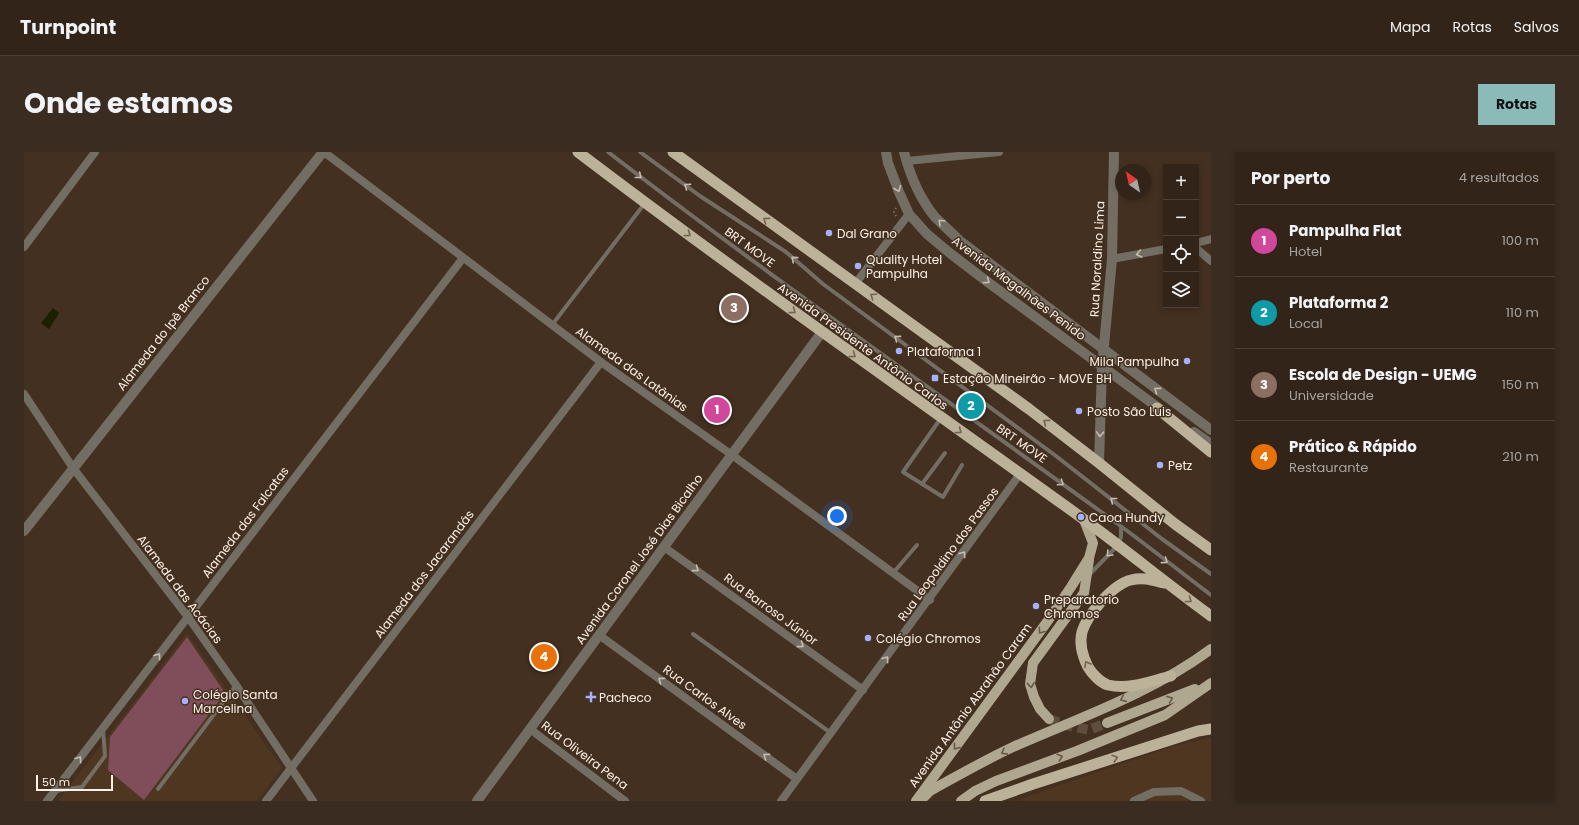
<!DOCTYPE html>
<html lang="pt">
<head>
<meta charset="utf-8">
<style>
  :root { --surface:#322418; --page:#3a2c21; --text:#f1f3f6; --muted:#a8a4a2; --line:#4d4137; --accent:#8bbbb9 }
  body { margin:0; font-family:Poppins,sans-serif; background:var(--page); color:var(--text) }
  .controls { position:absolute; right:12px; top:12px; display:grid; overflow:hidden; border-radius:0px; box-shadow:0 2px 6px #0003 }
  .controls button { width:36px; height:36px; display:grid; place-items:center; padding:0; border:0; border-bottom:1px solid var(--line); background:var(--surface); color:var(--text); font:20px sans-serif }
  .compass { position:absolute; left:1091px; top:12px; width:36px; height:36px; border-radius:50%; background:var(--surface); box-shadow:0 2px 6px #0003; rotate:326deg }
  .scale { position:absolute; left:12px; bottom:10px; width:77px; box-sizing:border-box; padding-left:4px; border:2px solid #fef1e7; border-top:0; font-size:11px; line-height:14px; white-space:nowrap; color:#fef1e7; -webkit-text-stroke:3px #433020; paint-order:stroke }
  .you { position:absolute; left:813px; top:364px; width:14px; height:14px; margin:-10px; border:3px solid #fff; border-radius:50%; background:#1a73e8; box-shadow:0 0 0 6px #1a73e833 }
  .badge { display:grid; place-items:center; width:26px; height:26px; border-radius:50%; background:var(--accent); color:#fff; font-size:13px; font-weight:700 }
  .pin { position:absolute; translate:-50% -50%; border:2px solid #fff; box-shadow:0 1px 4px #0006 }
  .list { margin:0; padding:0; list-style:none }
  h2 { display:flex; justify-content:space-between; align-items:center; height:52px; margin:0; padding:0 16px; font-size:17px }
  h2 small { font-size:13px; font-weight:400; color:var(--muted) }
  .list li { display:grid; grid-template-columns:26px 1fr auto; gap:12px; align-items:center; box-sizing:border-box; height:72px; padding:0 16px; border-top:1px solid var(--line) }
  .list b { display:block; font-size:15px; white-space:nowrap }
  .list p { margin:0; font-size:13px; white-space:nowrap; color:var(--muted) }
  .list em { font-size:13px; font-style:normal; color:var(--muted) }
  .icon { flex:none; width:22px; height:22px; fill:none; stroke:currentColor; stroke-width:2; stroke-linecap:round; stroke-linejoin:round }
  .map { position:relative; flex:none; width:1187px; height:649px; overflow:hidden; border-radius:0px }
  header { display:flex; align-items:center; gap:24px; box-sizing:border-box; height:56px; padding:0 20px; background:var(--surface); border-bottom:1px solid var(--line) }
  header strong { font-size:19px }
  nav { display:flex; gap:22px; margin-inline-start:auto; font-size:14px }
  .intro { display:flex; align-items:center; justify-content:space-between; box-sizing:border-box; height:96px; padding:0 24px }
  h1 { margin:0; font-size:28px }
  .button { padding:10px 18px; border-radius:0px; background:var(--accent); color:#111; font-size:14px; font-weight:700 }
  main { display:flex; gap:24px; padding:0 24px }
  aside { flex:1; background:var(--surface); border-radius:0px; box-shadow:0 2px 6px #0003 }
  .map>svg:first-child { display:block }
  .built { fill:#4f3621 }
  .forest { fill:#804d5b }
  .water { fill:#1a2000 }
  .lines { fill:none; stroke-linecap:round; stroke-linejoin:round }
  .primary-tunnel { stroke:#5f4d3e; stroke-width:10; stroke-dasharray:10 5; stroke-linecap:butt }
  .path { stroke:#938275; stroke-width:2; stroke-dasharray:1 3; stroke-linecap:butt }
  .service { stroke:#726e63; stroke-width:4 }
  .minor { stroke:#726e63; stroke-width:8 }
  .tertiary { stroke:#726e63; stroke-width:10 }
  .primary { stroke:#afa790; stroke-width:10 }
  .trunk { stroke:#bbb299; stroke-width:11 }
  .oneway { stroke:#c6bdb2 }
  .oneway2 { stroke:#736450 }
  .oneway3 { stroke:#695a47 }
  .poi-dot { fill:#a5b1fc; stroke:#433020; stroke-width:1.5 }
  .labels { text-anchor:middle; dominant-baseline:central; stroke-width:3; stroke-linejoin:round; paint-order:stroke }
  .poi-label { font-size:12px; fill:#fef1e7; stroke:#433020; text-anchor:start }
  .street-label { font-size:12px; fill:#fef1e7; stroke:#433020 }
</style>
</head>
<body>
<header>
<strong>Turnpoint</strong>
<nav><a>Mapa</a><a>Rotas</a><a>Salvos</a></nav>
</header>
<div class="intro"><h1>Onde estamos</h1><a class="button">Rotas</a></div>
<main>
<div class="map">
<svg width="1187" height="649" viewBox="0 0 1187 649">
  <rect width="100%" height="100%" fill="#433020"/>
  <g class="built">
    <polygon points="163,481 258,616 233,649 34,649"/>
    <polygon points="1187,585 1187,649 992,649 1061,624 1150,594"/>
  </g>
  <polygon class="forest" points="163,485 201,541 120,648 84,618 86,585"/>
  <polygon class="water" points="29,156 35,161 25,177 17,171"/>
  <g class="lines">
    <polyline class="primary-tunnel" points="1025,567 1042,573 1065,578 1083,571"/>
    <polyline class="path" points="872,56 870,60 872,64"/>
    <g class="service">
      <path d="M 584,0 C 745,124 912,240 1076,359 C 1114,386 1150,415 1187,443"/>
      <polyline points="616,0 676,44 762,100 799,132 1032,304 1138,387 1187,422"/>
      <polyline points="528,173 621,51"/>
      <polyline points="917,266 879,320 919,345 938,313"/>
      <polyline points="898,332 921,301"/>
      <polyline points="869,421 893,393"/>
      <polyline points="1065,423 1094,393 1097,385 1097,375"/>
      <polyline points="669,482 807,581"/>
      <polyline points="134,637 212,533"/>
      <polyline points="31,639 58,635 81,604 79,577"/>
    </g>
    <g class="minor">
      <polyline points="300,0 577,210 708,303 906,448"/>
      <polyline points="883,9 975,0"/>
      <polyline points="1172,91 1187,87"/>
      <polyline points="0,95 71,0"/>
      <polyline points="1172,96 1187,109"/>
      <polyline points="1088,107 1142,97"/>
      <polyline points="831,132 885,62"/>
      <polyline points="0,242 49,316 164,465 212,533 289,649"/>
      <polyline points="640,395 839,538"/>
      <polyline points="575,483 773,627"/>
      <polyline points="506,577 601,649"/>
      <polyline points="23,649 439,106"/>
      <polyline points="242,649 577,210"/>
      <polyline points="757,649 996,322"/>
      <polyline points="1110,649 1130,640 1157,639 1177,649"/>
    </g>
    <g class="tertiary">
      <polyline points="862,0 864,11 875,40 885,62 903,82 927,102 965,131 1140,260"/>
      <path d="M 880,0 C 886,23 896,47 911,65 C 919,73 928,81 936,89 L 1187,278"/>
      <polyline points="1170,280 1187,292"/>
      <polyline points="1075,311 1078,215 1088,107 1090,0"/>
      <polyline points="0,379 299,0"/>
      <polyline points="453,649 798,180"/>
    </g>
    <g class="primary">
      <polyline points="1025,567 1016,557 1010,545 1006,532 1009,511 1060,441 1065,408"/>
      <polyline points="1083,571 1171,537"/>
      <path d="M 900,645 L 906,639 C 933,624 961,608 989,595 C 1055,566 1128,541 1187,497"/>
      <polyline points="892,649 1023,470 1047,435 1065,406 1069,391 1060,368"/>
      <polyline points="937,649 951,639 972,629 1053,599 1141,563 1187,531"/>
    </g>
    <g class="trunk">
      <path d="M 554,0 C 720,126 890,245 1058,366 C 1102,398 1143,432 1187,464"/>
      <polyline points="649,0 1005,257 1075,311 1151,372 1187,398"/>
      <polyline points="1133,256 1187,300"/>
      <path d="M 1140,431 C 1128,428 1119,425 1107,428 C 1089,432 1063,463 1058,480 C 1055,492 1059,505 1064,515 C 1068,522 1077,531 1084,533 C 1106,538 1127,529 1147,524"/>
      <polyline points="961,649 1009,632 1174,579 1187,577"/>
    </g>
  </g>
  <defs><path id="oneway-chevron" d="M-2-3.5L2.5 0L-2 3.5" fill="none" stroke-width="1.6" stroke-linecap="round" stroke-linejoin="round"/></defs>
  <g class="oneway">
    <use href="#oneway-chevron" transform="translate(615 24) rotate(38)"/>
    <use href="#oneway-chevron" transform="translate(663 34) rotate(-144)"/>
    <use href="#oneway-chevron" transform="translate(874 37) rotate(68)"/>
    <use href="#oneway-chevron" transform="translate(917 70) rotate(-135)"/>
    <use href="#oneway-chevron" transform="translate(1115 102) rotate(169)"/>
    <use href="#oneway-chevron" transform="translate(770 107) rotate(-139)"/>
    <use href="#oneway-chevron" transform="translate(963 129) rotate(37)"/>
    <use href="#oneway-chevron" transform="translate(873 186) rotate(-144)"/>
    <use href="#oneway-chevron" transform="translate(1133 238) rotate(-143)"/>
    <use href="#oneway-chevron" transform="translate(1076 282) rotate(92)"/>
    <use href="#oneway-chevron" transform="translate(1037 331) rotate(35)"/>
    <use href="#oneway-chevron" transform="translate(1089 348) rotate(-142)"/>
    <use href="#oneway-chevron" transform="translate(939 402) rotate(-54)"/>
    <use href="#oneway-chevron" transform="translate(1085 402) rotate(134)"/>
    <use href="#oneway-chevron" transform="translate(1141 409) rotate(37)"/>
    <use href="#oneway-chevron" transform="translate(672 417) rotate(36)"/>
    <use href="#oneway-chevron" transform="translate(777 493) rotate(36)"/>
    <use href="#oneway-chevron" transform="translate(134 504) rotate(-53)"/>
    <use href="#oneway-chevron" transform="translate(862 507) rotate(-54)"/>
    <use href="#oneway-chevron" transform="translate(637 528) rotate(-144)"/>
    <use href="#oneway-chevron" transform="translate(742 604) rotate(-144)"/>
    <use href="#oneway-chevron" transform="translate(55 607) rotate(-53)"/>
  </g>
  <g class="oneway2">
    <use href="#oneway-chevron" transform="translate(742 68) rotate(-144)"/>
    <use href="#oneway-chevron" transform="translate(664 82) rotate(36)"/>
    <use href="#oneway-chevron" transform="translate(849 144) rotate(-145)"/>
    <use href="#oneway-chevron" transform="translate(769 159) rotate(36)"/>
    <use href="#oneway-chevron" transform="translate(829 203) rotate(36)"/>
    <use href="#oneway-chevron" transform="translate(1022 270) rotate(-143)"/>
    <use href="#oneway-chevron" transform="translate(935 279) rotate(36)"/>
    <use href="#oneway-chevron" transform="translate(1165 448) rotate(36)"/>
    <use href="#oneway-chevron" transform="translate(1063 512) rotate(-119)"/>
    <use href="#oneway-chevron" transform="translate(1091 606) rotate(-18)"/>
  </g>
  <g class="oneway3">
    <use href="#oneway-chevron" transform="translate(1017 479) rotate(126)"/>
    <use href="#oneway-chevron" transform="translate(1007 533) rotate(84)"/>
    <use href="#oneway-chevron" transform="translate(1099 547) rotate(156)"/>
    <use href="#oneway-chevron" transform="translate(1146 547) rotate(-22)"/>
    <use href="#oneway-chevron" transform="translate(932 595) rotate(127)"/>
    <use href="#oneway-chevron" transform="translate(980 600) rotate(152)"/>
    <use href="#oneway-chevron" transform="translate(1036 605) rotate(-19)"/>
  </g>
  <g class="poi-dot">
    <circle cx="805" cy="81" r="4"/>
    <circle cx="834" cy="114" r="4"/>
    <circle cx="875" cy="199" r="4"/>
    <circle cx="1163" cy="209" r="4"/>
    <rect x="907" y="222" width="8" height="8" rx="2"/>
    <circle cx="1055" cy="259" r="4"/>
    <circle cx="1136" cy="313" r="4"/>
    <circle cx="1057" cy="365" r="4"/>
    <circle cx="1012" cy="454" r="4"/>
    <circle cx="844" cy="486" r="4"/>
    <path d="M565 539h4v4h4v4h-4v4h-4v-4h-4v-4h4z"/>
    <circle cx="161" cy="549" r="4"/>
  </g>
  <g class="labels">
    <g class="poi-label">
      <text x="813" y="81">Dal Grano</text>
      <text x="842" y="107">Quality Hotel<tspan x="842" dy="14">Pampulha</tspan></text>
      <text x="883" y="199">Plataforma 1</text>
      <text x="1155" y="209" text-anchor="end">Mila Pampulha</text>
      <text x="919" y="226">Estação Mineirão - MOVE BH</text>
      <text x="1063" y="259">Posto São Luis</text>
      <text x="1144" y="313">Petz</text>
      <text x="1065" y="365">Caoa Hundy</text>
      <text x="1020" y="447">Preparatorio<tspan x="1020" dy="14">Chromos</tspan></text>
      <text x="852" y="486">Colégio Chromos</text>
      <text x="169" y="542">Colégio Santa<tspan x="169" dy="14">Marcelina</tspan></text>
      <text x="575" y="545">Pacheco</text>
    </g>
    <g class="street-label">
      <text transform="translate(726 95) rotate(36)">BRT MOVE</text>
      <text transform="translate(1073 107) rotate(-87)">Rua Noraldino Lima</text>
      <text transform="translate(995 136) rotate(37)">Avenida Magalhães Penido</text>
      <text transform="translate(139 181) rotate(-52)">Alameda do Ipê Branco</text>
      <text transform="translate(839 194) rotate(36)">Avenida Presidente Antônio Carlos</text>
      <text transform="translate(608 217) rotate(36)">Alameda das Latânias</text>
      <text transform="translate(998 291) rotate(35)">BRT MOVE</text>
      <text transform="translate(221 370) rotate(-53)">Alameda das Falcatas</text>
      <text transform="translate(924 402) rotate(-54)">Rua Leopoldino dos Passos</text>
      <text transform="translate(615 407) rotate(-54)">Avenida Coronel José Dias Bicalho</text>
      <text transform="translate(400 422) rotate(-53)">Alameda dos Jacarandás</text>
      <text transform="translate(156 437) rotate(53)">Alameda das Acácias</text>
      <text transform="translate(747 457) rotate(36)">Rua Barroso Júnior</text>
      <text transform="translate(681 545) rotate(36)">Rua Carlos Alves</text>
      <text transform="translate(946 553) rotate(-54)">Avenida Antônio Abrahão Caram</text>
      <text transform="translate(561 603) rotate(37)">Rua Oliveira Pena</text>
    </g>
  </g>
</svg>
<div class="controls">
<button>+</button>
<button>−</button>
<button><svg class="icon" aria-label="locate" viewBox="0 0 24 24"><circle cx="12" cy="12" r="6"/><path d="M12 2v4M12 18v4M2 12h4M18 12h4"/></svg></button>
<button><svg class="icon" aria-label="layers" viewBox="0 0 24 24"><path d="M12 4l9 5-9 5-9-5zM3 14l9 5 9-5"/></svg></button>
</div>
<svg class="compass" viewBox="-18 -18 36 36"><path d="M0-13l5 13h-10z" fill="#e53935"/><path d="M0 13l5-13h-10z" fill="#a8a4a2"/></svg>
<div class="scale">50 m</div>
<div class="you"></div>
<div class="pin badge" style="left:693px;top:258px;background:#d1479c">1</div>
<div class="pin badge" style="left:947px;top:254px;background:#0f9aa8">2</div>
<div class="pin badge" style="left:710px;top:156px;background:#8d6e63">3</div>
<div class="pin badge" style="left:520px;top:505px;background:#e8710a">4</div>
</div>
<aside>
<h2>Por perto<small>4 resultados</small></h2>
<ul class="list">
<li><span class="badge" style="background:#d1479c">1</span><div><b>Pampulha Flat</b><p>Hotel</p></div><em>100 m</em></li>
<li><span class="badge" style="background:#0f9aa8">2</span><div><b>Plataforma 2</b><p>Local</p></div><em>110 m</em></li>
<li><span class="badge" style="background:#8d6e63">3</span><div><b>Escola de Design - UEMG</b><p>Universidade</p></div><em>150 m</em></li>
<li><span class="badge" style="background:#e8710a">4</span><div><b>Prático &amp; Rápido</b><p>Restaurante</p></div><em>210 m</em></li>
</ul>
</aside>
</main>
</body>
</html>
